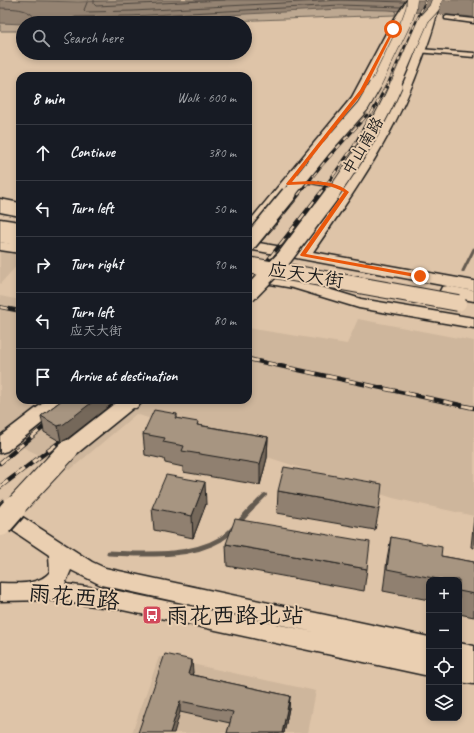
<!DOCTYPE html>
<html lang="en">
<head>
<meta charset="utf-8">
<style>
  :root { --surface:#171b24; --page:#20242c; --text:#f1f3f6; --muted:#9ea1a6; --line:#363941 }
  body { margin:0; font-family:Caveat,"LXGW WenKai TC",sans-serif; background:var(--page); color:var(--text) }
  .controls { position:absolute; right:12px; bottom:12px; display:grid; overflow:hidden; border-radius:8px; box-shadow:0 2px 6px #0003 }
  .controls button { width:36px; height:36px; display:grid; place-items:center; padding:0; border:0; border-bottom:1px solid var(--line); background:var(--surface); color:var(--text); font:20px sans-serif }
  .stop { position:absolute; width:12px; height:12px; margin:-9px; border:3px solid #ea580c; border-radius:50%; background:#fff }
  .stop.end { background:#ea580c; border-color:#fff; box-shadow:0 1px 4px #0008 }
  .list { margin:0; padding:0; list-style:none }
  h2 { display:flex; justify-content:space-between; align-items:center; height:52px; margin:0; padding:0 16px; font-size:17px }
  h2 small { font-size:13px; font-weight:400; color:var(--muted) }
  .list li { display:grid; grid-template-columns:26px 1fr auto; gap:12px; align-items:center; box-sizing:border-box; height:56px; padding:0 16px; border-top:1px solid var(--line) }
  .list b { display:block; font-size:15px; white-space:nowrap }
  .list p { margin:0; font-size:13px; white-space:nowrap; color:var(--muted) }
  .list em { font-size:13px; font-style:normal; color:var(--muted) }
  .icon { flex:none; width:22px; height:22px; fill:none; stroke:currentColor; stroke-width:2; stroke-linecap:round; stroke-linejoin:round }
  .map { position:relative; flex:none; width:474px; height:733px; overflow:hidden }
  .search { position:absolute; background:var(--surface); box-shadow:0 2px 6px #0003; left:16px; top:16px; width:236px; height:44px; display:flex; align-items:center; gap:10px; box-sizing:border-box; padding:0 14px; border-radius:22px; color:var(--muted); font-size:15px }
  .panel { position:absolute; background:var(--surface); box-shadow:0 2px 6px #0003; left:16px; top:72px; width:236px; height:332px; border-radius:12px }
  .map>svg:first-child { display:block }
  .built { fill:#ceb69c }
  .green { fill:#bda891; stroke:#6c6256 }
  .water { fill:#948372; stroke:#645a50 }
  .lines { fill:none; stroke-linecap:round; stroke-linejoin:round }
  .shore { stroke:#4c453e; stroke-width:1 }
  .stream-far2 { stroke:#645a50; stroke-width:3 }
  .stream-far1 { stroke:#645a50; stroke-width:4 }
  .stream { stroke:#645a50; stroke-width:5 }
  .service-casing { stroke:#1c1c1c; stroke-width:2.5 }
  .minor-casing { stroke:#1c1c1c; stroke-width:3 }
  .secondary-casing { stroke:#1c1c1c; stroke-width:3 }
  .primary-casing { stroke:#1c1c1c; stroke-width:3 }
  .trunk-casing { stroke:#1c1c1c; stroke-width:3 }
  .service { fill:#eacfb1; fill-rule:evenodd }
  .minor { fill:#eacfb1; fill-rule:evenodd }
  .secondary { fill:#eacfb1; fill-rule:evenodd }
  .primary { fill:#eacfb1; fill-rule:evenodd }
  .trunk { fill:#eacfb1; fill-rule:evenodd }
  .rail-far3-casing { stroke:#1c1c1c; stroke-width:2.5 }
  .rail-far2-casing { stroke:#1c1c1c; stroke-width:3 }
  .rail-far1-casing { stroke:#1c1c1c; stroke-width:4 }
  .rail-casing { stroke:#1c1c1c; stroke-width:4.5 }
  .rail-far3 { stroke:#eacfb1; stroke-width:1.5; stroke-dasharray:4.5; stroke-linecap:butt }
  .rail-far2 { stroke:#eacfb1; stroke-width:2; stroke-dasharray:6; stroke-linecap:butt }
  .rail-far1 { stroke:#eacfb1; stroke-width:2.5; stroke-dasharray:8; stroke-linecap:butt }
  .rail { stroke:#eacfb1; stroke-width:3; stroke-dasharray:10; stroke-linecap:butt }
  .primary-bridge-far4-casing { stroke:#1c1c1c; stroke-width:11; stroke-linecap:butt }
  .primary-bridge-far3-casing { stroke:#1c1c1c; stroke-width:14; stroke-linecap:butt }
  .primary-bridge-far2-casing { stroke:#1c1c1c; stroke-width:18; stroke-linecap:butt }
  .primary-bridge-far1-casing { stroke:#1c1c1c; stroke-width:22; stroke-linecap:butt }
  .primary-bridge-casing { stroke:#1c1c1c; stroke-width:28; stroke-linecap:butt }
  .trunk-bridge-casing { stroke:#1c1c1c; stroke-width:18; stroke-linecap:butt }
  .primary-bridge-far4 { stroke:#eacfb1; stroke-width:10 }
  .primary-bridge-far3 { stroke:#eacfb1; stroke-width:12 }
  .primary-bridge-far2 { stroke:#eacfb1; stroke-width:15 }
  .primary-bridge-far1 { stroke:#eacfb1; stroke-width:20 }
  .primary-bridge { stroke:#eacfb1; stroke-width:24 }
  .trunk-bridge { stroke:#eacfb1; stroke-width:16 }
  .wall { fill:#90806f; stroke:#1c1c1c }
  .shaded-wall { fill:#75685a; stroke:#1c1c1c }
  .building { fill:#a79581; stroke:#1c1c1c }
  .route { fill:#ea580c }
  .labels { text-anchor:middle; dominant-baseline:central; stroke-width:4; stroke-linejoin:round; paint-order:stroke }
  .far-street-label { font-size:16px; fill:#1c1c1c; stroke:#eacfb1 }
  .street-label { font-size:19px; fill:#1c1c1c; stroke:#eacfb1 }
  .near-street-label { font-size:23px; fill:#1c1c1c; stroke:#eacfb1 }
  .near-poi-label { font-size:23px; fill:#1c1c1c; stroke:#eacfb1; text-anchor:start }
</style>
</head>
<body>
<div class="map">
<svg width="474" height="733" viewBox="0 0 474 733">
  <rect width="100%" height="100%" fill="#dec4a8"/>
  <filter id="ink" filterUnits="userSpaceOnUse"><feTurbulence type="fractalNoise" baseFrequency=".025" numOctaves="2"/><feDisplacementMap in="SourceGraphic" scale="8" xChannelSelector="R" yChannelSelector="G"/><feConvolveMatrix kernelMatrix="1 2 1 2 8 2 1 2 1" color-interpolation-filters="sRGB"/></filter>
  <g filter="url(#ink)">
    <g class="built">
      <polygon points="0,250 20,253 20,262 0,284"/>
      <polygon points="0,296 20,300 20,400 248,400 248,328 347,344 358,319 474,341 474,516 393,498 136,414 70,470 0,436"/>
      <polygon points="159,657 316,691 308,733 132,733"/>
    </g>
    <polygon class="green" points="0,0 398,0 395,15 174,23 23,23 23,31 0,31"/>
    <polygon class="water" points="0,0 78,2 148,0 474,0 474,17 388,10 340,9 133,20 44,21 23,24 0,23"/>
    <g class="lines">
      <g class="shore">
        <polyline points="88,0 84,10 86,12 133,11 340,0 404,2"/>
        <polyline points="94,0 94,4 96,6 225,0"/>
        <path d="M 0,8 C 15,9 31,7 38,23"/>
        <polyline points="71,23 72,19 75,17 133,16 340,5 401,7"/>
      </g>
      <polyline class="stream-far2" points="463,271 474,249"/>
      <polyline class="stream-far1" points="251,509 265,495"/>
      <path class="stream" d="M 109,553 C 145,554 189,558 221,539 C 232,532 242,518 252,508"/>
      <defs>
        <g id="service">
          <polygon points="310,181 337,186 339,187 337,188 310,183 298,184 296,183 298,182"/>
          <polygon points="138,400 145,400 136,408 132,408 131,407"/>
        </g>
        <g id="minor">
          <polygon points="447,16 474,19 474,23 445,19 445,17"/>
          <polygon points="419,49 474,53 474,57 417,52 417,50"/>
        </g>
        <g id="secondary">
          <path d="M 0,505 L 7,507 L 92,562 L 105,568 L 429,637 L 429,676 L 118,609 L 48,600 L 0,601 L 0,583 C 17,583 38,586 50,572 L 49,555 L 0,522 ZM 71,570 L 101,585 L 314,632 L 118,591 L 65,584 Z"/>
          <polygon points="459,643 474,646 474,684 459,682"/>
        </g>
        <g id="primary">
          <path d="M 407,0 L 415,0 C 394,31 381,67 361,99 L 253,235 L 248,236 L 248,223 L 352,97 L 391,24 Z"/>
          <path d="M 434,5 L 438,8 C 435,25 429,41 423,57 C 397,132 357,188 313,252 L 474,281 L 474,291 L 248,249 L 248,241 L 299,250 C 345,187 386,131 414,57 C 420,41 426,25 430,8 Z"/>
          <polygon points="0,204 20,208 20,216 0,212"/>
          <polygon points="0,226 20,229 20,237 0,234"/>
          <polygon points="0,242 20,245 20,253 0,250"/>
          <polygon points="248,270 302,281 361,299 474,318 474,328 359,308 293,288 248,280"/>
          <polygon points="47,400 68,400 66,404 7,451 0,453 0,436"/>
          <polygon points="119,400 140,400 138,404 64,464 57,466 50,464 47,459 50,454"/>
        </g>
        <g id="trunk">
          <polygon points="0,199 20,203 20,211 0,207"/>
          <polygon points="0,219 20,222 20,232 0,227"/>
          <polygon points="0,232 20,236 20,246 0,242"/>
          <polygon points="448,286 474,291 474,301 442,295 440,291 442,287"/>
        </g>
      </defs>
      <use href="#service" class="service-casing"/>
      <use href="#minor" class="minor-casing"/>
      <use href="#secondary" class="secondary-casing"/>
      <use href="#primary" class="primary-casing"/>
      <use href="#trunk" class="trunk-casing"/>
      <use href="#service" class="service"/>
      <use href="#minor" class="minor"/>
      <use href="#secondary" class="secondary"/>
      <use href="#primary" class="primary"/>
      <use href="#trunk" class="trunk"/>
      <defs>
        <polyline id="rail-far3" points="387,86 426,0"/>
        <g id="rail-far2">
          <polyline points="298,195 319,168 367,115"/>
          <polyline points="319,195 353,148 387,85"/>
        </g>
        <g id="rail-far1">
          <polyline points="248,254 274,225 299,194"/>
          <polyline points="248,281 265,264 320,194"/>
          <polyline points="0,307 20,311"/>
        </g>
        <g id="rail">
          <polyline points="248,359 474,408"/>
          <polyline points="0,463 51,421"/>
          <polyline points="0,487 69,435"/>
        </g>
      </defs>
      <use href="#rail-far3" class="rail-far3-casing"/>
      <use href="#rail-far2" class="rail-far2-casing"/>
      <use href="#rail-far1" class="rail-far1-casing"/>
      <use href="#rail" class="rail-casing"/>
      <use href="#rail-far3" class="rail-far3"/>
      <use href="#rail-far2" class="rail-far2"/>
      <use href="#rail-far1" class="rail-far1"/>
      <use href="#rail" class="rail"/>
      <defs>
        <g id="primary-bridge-far4">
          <polyline points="375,86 407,20 411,9 412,0"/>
          <polyline points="395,86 424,19 434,8 437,0"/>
        </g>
        <g id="primary-bridge-far3">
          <polyline points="288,195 325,149 363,106 375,85"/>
          <path d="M 332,195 C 357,160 379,124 396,85"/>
        </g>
        <g id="primary-bridge-far2">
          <polyline points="248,244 289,194"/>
          <polyline points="248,295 284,258 332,194"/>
        </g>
        <polyline id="primary-bridge-far1" points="13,509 68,450"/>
        <polyline id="primary-bridge" points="0,524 14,508"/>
        <polyline id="trunk-bridge" points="248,265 458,303"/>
      </defs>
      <use href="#primary-bridge-far4" class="primary-bridge-far4-casing"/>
      <use href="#primary-bridge-far3" class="primary-bridge-far3-casing"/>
      <use href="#primary-bridge-far2" class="primary-bridge-far2-casing"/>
      <use href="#primary-bridge-far1" class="primary-bridge-far1-casing"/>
      <use href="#primary-bridge" class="primary-bridge-casing"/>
      <use href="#trunk-bridge" class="trunk-bridge-casing"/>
      <use href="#primary-bridge-far4" class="primary-bridge-far4"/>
      <use href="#primary-bridge-far3" class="primary-bridge-far3"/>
      <use href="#primary-bridge-far2" class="primary-bridge-far2"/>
      <use href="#primary-bridge-far1" class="primary-bridge-far1"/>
      <use href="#primary-bridge" class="primary-bridge"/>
      <use href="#trunk-bridge" class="trunk-bridge"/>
    </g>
    <g class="wall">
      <polygon points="62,400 67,439 61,442 44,432 41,416"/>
      <polygon points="177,414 177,418 198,425 268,437 267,458 260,485 183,472 183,467 165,463 164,459 145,455 143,434"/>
      <polygon points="278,491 379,509 375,530 277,513"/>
      <polygon points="206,504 193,538 154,530 152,508"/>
      <polygon points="474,517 474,548 471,547"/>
      <polygon points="391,537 441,556 474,562 474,617 459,614 459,580 429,580 429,600 383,591 387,559"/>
      <polygon points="226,544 367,569 364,591 227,566"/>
      <polygon points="193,672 192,675 290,696 289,708 284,733 227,733 230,723 180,712 138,733"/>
    </g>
    <g class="shaded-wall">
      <polygon points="95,400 117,400 67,439 61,442 58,426"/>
      <polygon points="268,437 267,458 260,485 260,464"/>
      <polygon points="205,482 206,504 193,538 192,516"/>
      <polygon points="192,660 193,672 189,686 188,674"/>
      <polygon points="290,696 289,708 284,733 282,733"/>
      <polygon points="180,701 180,712 174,733 170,733"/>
    </g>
    <g class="building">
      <polygon points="62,400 95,400 64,424 58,426 41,416"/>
      <polygon points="154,410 177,414 175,418 198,422 197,425 268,437 260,464 182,451 184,446 163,442 165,438 143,434"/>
      <polygon points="284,467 382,484 379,509 278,491"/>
      <polygon points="166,475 205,482 192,516 152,508"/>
      <polygon points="235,519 370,542 367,569 226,544"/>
      <polygon points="391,537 442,547 441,556 474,562 474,594 459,591 459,580 438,580 438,579 387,569"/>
      <polygon points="165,654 192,660 188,674 290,696 282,733 227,733 233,712 180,701 170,733 138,733"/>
    </g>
  </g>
  <path class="route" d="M 393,28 L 395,29 L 364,91 L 292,182 C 310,181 334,179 349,192 L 306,254 L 422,275 L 423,276 L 420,278 L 301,256 L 300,255 L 344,192 C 327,182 306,184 288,185 L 286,184 L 360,90 Z"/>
  <defs>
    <symbol id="bus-square" viewBox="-11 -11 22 22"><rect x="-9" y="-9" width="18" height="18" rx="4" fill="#d1495b" stroke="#eacfb1"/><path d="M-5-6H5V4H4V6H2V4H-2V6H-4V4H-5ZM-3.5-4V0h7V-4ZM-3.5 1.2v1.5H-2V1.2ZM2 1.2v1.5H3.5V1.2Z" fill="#fff"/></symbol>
  </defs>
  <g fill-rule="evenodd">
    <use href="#bus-square" x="141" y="604" width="22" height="22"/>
  </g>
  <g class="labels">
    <g class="far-street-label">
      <text transform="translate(363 146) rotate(-59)">中山南路</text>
    </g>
    <g class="street-label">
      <text transform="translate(306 275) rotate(9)">应天大街</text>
    </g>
    <g class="near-street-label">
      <text transform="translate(74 597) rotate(6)">雨花西路</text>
    </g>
    <g class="near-poi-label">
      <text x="166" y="615">雨花西路北站</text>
    </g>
  </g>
</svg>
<div class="controls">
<button>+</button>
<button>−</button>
<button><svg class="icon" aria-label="locate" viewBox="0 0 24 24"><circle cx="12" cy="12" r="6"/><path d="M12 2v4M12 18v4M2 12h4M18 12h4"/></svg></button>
<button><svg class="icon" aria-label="layers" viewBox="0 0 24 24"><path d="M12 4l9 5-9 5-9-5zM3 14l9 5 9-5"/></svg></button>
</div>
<div class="stop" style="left:393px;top:29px"></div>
<div class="stop end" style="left:420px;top:276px"></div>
<div class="search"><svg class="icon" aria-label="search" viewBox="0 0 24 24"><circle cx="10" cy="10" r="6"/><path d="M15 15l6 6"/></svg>Search here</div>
<section class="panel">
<h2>8 min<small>Walk · 600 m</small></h2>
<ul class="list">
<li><svg class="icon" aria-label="ahead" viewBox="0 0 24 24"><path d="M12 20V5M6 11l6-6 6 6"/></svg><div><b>Continue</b></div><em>380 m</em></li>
<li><svg class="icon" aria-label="left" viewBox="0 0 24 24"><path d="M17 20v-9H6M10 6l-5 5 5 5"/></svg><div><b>Turn left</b></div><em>50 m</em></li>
<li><svg class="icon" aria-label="right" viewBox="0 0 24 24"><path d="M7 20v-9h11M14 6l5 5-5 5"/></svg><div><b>Turn right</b></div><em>90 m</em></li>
<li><svg class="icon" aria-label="left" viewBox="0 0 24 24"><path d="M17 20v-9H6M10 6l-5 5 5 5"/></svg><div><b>Turn left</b><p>应天大街</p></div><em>80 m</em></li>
<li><svg class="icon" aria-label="arrive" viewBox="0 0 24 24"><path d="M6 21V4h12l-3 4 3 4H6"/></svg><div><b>Arrive at destination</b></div></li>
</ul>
</section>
</div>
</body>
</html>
